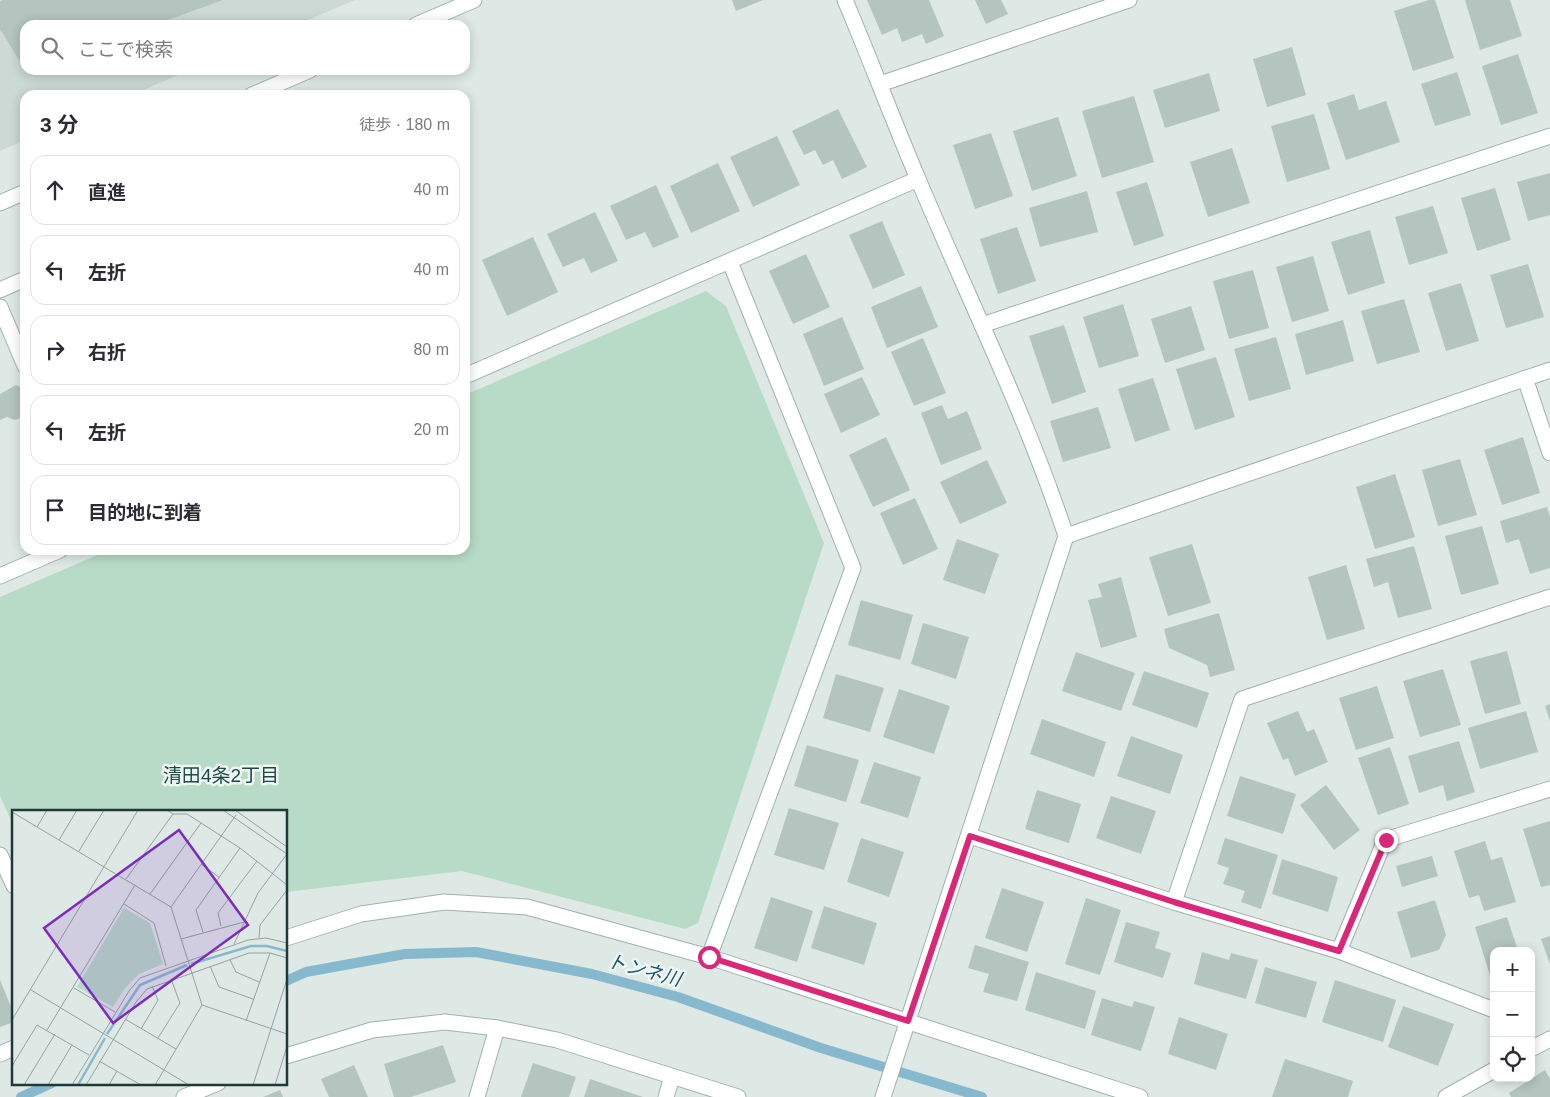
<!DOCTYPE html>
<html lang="ja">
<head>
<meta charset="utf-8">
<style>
  :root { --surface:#fff; --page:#f7f7f7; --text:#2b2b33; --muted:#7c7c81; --line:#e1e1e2 }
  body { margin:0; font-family:Helvetica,"Noto Sans JP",sans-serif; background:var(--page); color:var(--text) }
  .controls { position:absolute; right:15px; bottom:15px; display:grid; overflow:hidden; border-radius:10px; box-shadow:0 2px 12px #0003 }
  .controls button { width:45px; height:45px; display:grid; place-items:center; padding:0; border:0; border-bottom:1px solid var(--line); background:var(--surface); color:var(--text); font:25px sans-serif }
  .stop { position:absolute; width:15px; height:15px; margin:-11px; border:4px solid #db2777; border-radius:50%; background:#fff }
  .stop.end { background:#db2777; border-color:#fff; box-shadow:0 1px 5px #0008 }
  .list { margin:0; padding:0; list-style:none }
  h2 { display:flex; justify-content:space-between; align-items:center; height:65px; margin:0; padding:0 20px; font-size:21px }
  h2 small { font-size:16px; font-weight:400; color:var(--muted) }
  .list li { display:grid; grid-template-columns:32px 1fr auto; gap:15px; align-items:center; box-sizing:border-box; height:70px; margin:0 10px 10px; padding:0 10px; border:1px solid var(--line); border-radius:15px }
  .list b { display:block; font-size:19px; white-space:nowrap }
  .list em { font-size:16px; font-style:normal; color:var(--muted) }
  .icon { flex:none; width:28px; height:28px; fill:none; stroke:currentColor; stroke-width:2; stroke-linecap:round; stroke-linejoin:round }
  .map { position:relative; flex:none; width:1550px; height:1097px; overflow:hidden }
  .search { position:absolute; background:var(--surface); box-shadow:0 2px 12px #0003; left:20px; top:20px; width:450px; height:55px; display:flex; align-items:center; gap:12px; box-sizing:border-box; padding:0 18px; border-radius:15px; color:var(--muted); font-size:19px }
  .panel { position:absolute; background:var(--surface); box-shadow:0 2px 12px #0003; left:20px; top:90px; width:450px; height:465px; border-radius:15px }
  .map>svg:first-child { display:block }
  .built { fill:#ccd9d5 }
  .green { fill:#b7dbc6 }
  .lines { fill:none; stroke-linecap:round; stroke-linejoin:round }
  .stream { stroke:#86b9ce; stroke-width:10 }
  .building { fill:#b4c4bf }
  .minor-casing { stroke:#a1b1ae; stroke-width:17 }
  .minor { stroke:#fff; stroke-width:15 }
  .route { stroke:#db2777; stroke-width:6 }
  .labels { text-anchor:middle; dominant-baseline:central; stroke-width:5; stroke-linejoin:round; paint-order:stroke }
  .neighbourhood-label { font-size:19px; fill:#1d4a45; stroke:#eef6f3 }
  .water-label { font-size:19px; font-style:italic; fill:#1c5872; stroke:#eef6f3 }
  .inset-river { fill:none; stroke:#86b9ce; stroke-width:2.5 }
  .inset-road { fill:none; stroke:#92a3a0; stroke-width:1 }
  .view { fill:#7b2cbf; fill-opacity:0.15; stroke:#7b2cbf; stroke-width:2.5 }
  .inset-edge { fill:none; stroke:#203936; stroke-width:2.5 }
</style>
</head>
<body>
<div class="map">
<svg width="1550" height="1097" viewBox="0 0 1550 1097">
  <rect width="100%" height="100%" fill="#dee9e6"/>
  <polygon class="built" points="0,0 355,0 296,25 25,25 25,70 190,70 132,95 25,95 25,140 0,151"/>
  <polygon class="green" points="706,291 726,306 824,543 698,923 685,929 462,871 286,892 286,811 14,811 14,827 0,796 0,597 109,550 465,550 465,395"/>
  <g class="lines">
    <g class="stream">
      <polyline points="286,981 306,972 405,954 476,952 592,974 678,997 821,1048 982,1097"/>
      <polyline points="21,1097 52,1083"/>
    </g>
  </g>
  <g class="building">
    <polygon points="3,0 223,0 154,25 25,25 25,70 0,29 0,2"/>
    <polygon points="732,0 763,0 736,11"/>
    <polygon points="867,0 929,0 944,36 926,44 922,34 902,42 897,28 882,35"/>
    <polygon points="975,0 1001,0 1008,14 986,24"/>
    <polygon points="1429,0 1435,0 1454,58 1413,71 1394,11"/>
    <polygon points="1465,0 1510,0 1522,36 1480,50"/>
    <polygon points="1292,47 1306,95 1267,107 1253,59"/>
    <polygon points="1518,54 1538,113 1501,125 1482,66"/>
    <polygon points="1457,72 1471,115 1435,126 1421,84"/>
    <polygon points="1209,73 1220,111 1165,128 1153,90"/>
    <polygon points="1354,94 1359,110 1386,101 1400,142 1346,160 1327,103"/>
    <polygon points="1134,96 1154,162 1102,178 1082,111"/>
    <polygon points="838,109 867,167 842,179 833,160 823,165 815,150 804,155 792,131"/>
    <polygon points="1314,114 1330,169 1287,182 1271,126"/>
    <polygon points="1058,117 1077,176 1032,191 1013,131"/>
    <polygon points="991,133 1013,196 975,209 953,145"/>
    <polygon points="777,136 800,185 753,207 730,157"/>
    <polygon points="1232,148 1250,203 1208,217 1190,162"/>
    <polygon points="718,163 740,211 691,233 670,186"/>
    <polygon points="1550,173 1550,215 1528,221 1517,182"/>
    <polygon points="1147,182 1164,236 1134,246 1116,192"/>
    <polygon points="656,185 679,237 653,248 645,232 626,240 610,206"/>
    <polygon points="1495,188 1511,240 1477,251 1461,198"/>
    <polygon points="1087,191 1098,232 1040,247 1029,208"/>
    <polygon points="1433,206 1448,253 1409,265 1395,217"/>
    <polygon points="595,212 618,261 591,273 584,258 563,267 547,234"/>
    <polygon points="882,221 905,275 873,289 849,235"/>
    <polygon points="1017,227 1036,281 998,294 980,239"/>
    <polygon points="1370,230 1385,283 1348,295 1331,242"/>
    <polygon points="533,237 558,292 507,316 482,260"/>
    <polygon points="806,254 830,307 793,324 769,271"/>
    <polygon points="1313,256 1329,311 1292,322 1276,267"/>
    <polygon points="1528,264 1544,317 1506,328 1490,275"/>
    <polygon points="1253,270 1269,328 1229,339 1213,281"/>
    <polygon points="1461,283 1479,341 1446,351 1428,293"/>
    <polygon points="921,286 938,327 887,348 871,307"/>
    <polygon points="1404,299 1420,352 1377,364 1361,311"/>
    <polygon points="1123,304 1139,356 1099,368 1083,317"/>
    <polygon points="1191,306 1205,350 1165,363 1151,319"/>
    <polygon points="842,317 864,369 824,386 803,334"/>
    <polygon points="1343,320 1354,361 1306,375 1295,334"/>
    <polygon points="1064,325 1086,392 1052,404 1029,336"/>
    <polygon points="1276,337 1291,389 1249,401 1234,349"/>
    <polygon points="923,338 946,393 914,406 891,352"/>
    <polygon points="1216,357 1235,417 1195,430 1176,369"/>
    <polygon points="862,377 880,415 841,433 824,394"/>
    <polygon points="1153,378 1170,430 1135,442 1118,389"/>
    <polygon points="16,385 25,389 25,416 15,420 7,417 0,420 0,394"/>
    <polygon points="942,405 948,419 967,411 982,449 941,465 921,413"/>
    <polygon points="1098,407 1111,448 1063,462 1050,421"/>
    <polygon points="886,437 910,490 873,507 849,455"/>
    <polygon points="1523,437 1540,493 1502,505 1484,450"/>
    <polygon points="1460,459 1477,515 1438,526 1422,470"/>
    <polygon points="987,460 1007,503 960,524 940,482"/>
    <polygon points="1395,474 1415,537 1375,549 1356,487"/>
    <polygon points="915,498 938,549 903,565 880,513"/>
    <polygon points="1547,507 1550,517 1550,568 1530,574 1519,539 1506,543 1500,521"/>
    <polygon points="1482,526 1499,584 1461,595 1445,536"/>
    <polygon points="957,539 999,554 985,594 943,580"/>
    <polygon points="1192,544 1211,603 1168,616 1149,557"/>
    <polygon points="1414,546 1432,609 1398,618 1388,582 1374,587 1366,559"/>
    <polygon points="1346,565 1365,629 1327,640 1308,577"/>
    <polygon points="1121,577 1137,637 1101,648 1088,600 1102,597 1098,584"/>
    <polygon points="861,600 913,615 900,660 848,645"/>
    <polygon points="1219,613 1235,670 1210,677 1207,665 1169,648 1164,629"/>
    <polygon points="923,623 969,637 956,679 911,664"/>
    <polygon points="1507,651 1521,704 1485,714 1470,661"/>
    <polygon points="1076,652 1135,673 1121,711 1062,691"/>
    <polygon points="1443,669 1461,725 1420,737 1403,681"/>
    <polygon points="1144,671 1209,693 1197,728 1132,705"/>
    <polygon points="836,674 884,688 870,732 823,718"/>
    <polygon points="1377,686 1394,738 1356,750 1339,698"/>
    <polygon points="899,689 950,706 934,754 883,737"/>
    <polygon points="1550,704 1550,721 1545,706"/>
    <polygon points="1298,711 1307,732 1314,729 1328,762 1295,776 1288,758 1283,760 1267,723"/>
    <polygon points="1526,711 1538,752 1480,769 1468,728"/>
    <polygon points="1042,719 1106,742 1094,777 1030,754"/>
    <polygon points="1131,736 1183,755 1170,794 1117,776"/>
    <polygon points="1459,741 1475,792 1447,801 1443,785 1419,793 1408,756"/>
    <polygon points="807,745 859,760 846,802 794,786"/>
    <polygon points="1390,747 1409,804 1378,815 1358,758"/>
    <polygon points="874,762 921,777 908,818 860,803"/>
    <polygon points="1240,776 1296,794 1283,834 1227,816"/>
    <polygon points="1326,785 1360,830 1334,850 1300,805"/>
    <polygon points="1037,790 1081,804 1069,843 1025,829"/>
    <polygon points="1111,796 1156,811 1141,854 1096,838"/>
    <polygon points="789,808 839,823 824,870 774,855"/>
    <polygon points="1550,821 1550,885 1541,887 1523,829"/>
    <polygon points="861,838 904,852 889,897 847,882"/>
    <polygon points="1225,838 1278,855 1261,909 1241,902 1245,891 1223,884 1229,868 1217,864"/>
    <polygon points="1485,841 1491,860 1502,857 1516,902 1484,911 1479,895 1469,898 1454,851"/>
    <polygon points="1432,856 1438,876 1402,887 1396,866"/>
    <polygon points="1282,859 1338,877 1328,912 1272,894"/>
    <polygon points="1002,888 1044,902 1027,952 985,938"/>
    <polygon points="771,897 813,911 797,962 754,948"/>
    <polygon points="1086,898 1121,910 1100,975 1065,964"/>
    <polygon points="1435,900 1446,935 1439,950 1411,958 1397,912"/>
    <polygon points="824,906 877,923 864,965 811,948"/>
    <polygon points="1507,917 1518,951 1494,951 1494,978 1491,979 1475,927"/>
    <polygon points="1126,922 1160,932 1155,948 1171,953 1163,978 1114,962"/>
    <polygon points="1550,936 1550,964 1541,939"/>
    <polygon points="975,945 1029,962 1017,1001 983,992 989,974 968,968"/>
    <polygon points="1202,952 1229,960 1231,953 1258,960 1246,999 1194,984"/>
    <polygon points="1265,967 1317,982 1306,1018 1255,1003"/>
    <polygon points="1036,972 1096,991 1085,1029 1025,1010"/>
    <polygon points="0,980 14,1014 14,1022 0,1027"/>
    <polygon points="1335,980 1396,1000 1383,1042 1322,1022"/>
    <polygon points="1102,998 1132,1007 1134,1001 1155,1007 1141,1051 1091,1035"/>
    <polygon points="1403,1006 1454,1024 1438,1066 1388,1047"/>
    <polygon points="1179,1017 1228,1034 1216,1070 1168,1054"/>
    <polygon points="443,1045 456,1082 411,1097 394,1097 384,1064"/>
    <polygon points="1285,1059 1353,1081 1348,1097 1272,1097"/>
    <polygon points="533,1063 576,1077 569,1097 521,1097"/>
    <polygon points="354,1065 368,1097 329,1097 321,1079"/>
    <polygon points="1545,1070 1550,1079 1550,1097 1511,1097 1509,1093"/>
    <polygon points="590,1079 643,1097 584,1097"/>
    <polygon points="280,1090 283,1097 263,1097"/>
  </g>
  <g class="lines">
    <defs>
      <g id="minor">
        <path d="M 845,0 C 870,59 893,120 918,179 C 968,298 1026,414 1066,536 L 883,1097"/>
        <polyline points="416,25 474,0"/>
        <polyline points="880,84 1129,0"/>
        <polyline points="252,95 310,70"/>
        <polyline points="0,203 25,192"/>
        <polyline points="0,290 25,279"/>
        <polyline points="0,307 25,366"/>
        <polyline points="982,325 1550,136"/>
        <polyline points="465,376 918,179"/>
        <polyline points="1525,378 1550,453"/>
        <polyline points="1066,536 1550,370"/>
        <polyline points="0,576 60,550"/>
        <polyline points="970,836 1174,902 1339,951 1494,1010"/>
        <polyline points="0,855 14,886"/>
        <polyline points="1174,902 1242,699 1550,597"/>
        <polyline points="286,938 361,914 444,902 527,907 709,957 1140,1097"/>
        <polyline points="1339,951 1385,840 1550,789"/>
        <polyline points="709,957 853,568 730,262"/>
        <polyline points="1531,1049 1550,1039"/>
        <polyline points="0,1054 14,1048"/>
        <polyline points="286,1056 372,1030 445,1022 497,1028 557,1040 738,1097"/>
        <polyline points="184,1097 218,1083"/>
        <polyline points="477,1097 497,1028"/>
        <polyline points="666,1097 672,1077"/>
        <polyline points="1446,1097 1494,1070"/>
      </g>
    </defs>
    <use href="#minor" class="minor-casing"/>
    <use href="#minor" class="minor"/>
  </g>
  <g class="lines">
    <polyline class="route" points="709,957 908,1021 970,836 1174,902 1339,951 1386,840"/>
  </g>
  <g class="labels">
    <g class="neighbourhood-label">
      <text x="221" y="775">清田4条2丁目</text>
    </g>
    <g class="water-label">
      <text transform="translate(644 970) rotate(15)">トンネ川</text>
    </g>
  </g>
  <g transform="translate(12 810)">
    <rect width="275" height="275" fill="#dee9e6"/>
    <path d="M 112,98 L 138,113 L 151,154 L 127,164 L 113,178 L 101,197 L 65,177 Z" fill="#b7dbc6"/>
    <path class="inset-river" d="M 179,154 L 239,136 L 255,136 L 275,141M 95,224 L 128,175 L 175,155M 66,275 L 93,228"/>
    <path class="inset-road" d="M 155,0 L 161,4 L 175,4 L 228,38 L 275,75M 211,0 L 275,44M 223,0 L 275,37M 0,2 L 159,97 L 190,195 L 143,275M 25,17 L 35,0M 47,30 L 65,0M 67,41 L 92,0M 189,54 L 208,68M 114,69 L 161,4M 138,84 L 189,13M 112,94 L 142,113 L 154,156M 159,97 L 224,5M 209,116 L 206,103 L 245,51M 191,122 L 184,100 L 228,38M 247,128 L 248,115 L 275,80M 169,129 L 232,112M 222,134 L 246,83 L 275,44M 218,150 L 224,162 L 247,172M 198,156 L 207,177 L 241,189M 62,178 L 103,202M 19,180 L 177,275M 190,195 L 275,224M 113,209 L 164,239M 0,210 L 126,0M 234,211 L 258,143M 129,219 L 146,190 L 140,176M 35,220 L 123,75M 146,228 L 168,193 L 159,169M 87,251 L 129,275M 0,256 L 25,215 L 77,245M 12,275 L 43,224M 36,275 L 60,235M 60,275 L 117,181 L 128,168 L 236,130 L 254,128 L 275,133M 74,275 L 124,192 L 135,179 L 237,143 L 258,143 L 275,148M 97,275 L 105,261M 241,275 L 275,169M 263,275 L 275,236"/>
    <path class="view" d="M 167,20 L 236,115 L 101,213 L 32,118 Z"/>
    <rect width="275" height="275" class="inset-edge"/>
  </g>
</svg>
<div class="controls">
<button>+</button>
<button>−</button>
<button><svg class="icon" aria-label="locate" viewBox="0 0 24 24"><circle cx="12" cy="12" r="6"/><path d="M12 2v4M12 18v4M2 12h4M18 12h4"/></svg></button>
</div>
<div class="stop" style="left:709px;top:957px"></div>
<div class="stop end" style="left:1386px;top:840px"></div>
<div class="search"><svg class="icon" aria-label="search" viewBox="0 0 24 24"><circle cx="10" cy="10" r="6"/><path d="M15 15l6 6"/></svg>ここで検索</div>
<section class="panel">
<h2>3 分<small>徒歩 · 180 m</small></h2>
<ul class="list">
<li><svg class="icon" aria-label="ahead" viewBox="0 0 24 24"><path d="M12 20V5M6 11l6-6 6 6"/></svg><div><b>直進</b></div><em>40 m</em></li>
<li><svg class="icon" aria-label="left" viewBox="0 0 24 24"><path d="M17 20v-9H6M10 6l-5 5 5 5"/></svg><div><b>左折</b></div><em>40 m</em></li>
<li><svg class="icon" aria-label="right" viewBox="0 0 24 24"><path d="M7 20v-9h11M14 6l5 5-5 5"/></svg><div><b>右折</b></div><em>80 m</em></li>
<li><svg class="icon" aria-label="left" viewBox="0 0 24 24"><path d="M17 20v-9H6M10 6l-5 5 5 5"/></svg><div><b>左折</b></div><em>20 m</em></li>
<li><svg class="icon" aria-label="arrive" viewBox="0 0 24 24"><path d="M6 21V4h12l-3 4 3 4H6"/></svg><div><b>目的地に到着</b></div></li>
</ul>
</section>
</div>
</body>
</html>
